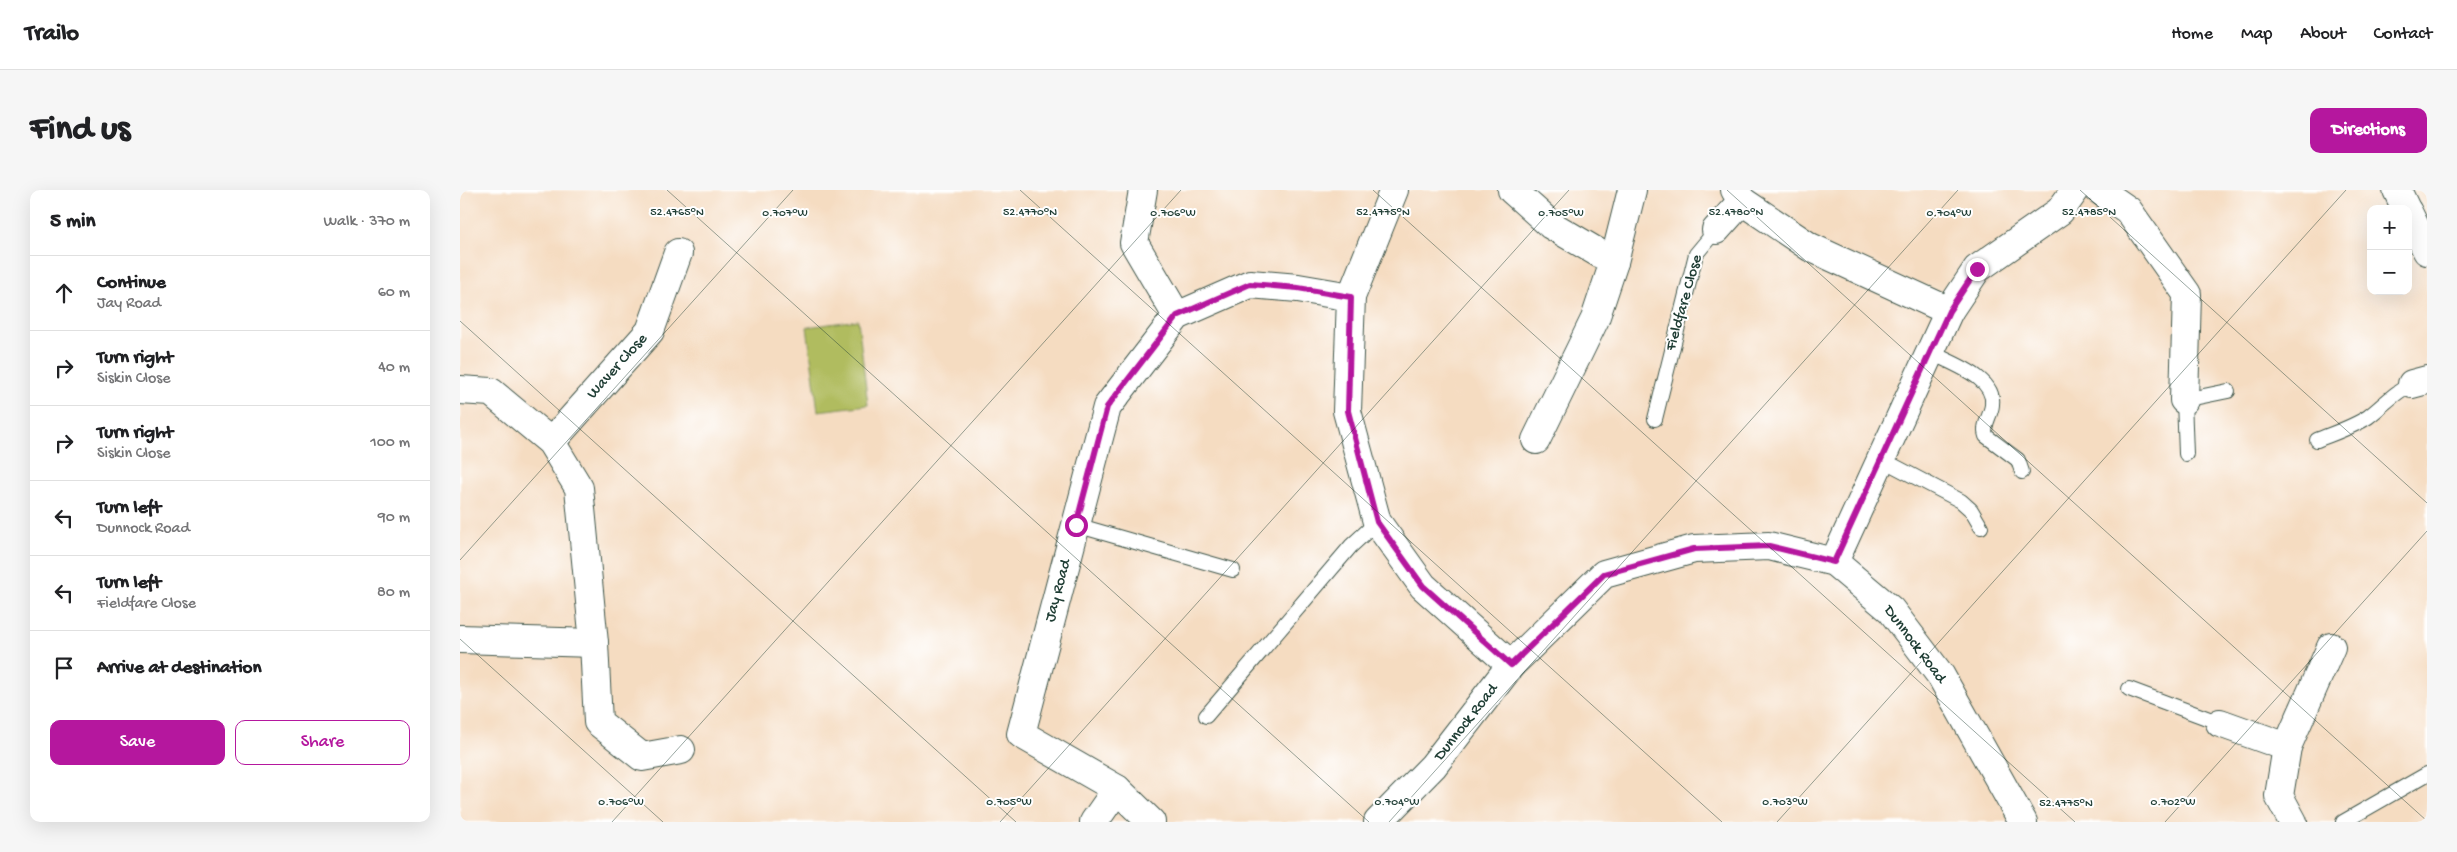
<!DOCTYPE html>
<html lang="en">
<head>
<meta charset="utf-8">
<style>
  :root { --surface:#fff; --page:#f6f6f6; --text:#202124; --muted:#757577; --line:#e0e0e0; --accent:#b5179e }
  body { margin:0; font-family:"Gochi Hand",sans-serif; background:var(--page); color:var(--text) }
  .controls { position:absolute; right:15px; top:15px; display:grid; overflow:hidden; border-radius:10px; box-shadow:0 5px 20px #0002 }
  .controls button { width:45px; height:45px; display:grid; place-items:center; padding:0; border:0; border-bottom:1px solid var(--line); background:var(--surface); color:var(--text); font:25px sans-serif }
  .stop { position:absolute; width:15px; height:15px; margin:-11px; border:4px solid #b5179e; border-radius:50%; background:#fff }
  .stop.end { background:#b5179e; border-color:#fff; box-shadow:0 1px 5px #0008 }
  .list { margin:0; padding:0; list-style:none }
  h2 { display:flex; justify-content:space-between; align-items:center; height:65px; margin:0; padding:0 20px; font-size:21px }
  h2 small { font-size:16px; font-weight:400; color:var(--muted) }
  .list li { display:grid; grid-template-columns:32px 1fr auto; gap:15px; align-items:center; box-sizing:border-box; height:75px; padding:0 20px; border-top:1px solid var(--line) }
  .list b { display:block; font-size:19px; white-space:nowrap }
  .list p { margin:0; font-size:16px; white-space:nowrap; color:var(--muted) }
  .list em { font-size:16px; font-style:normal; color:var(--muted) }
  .actions { display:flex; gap:10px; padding:15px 20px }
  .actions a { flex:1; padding:11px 0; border:1px solid var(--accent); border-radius:10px; text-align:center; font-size:18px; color:var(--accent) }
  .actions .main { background:var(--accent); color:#fff }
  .icon { flex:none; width:28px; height:28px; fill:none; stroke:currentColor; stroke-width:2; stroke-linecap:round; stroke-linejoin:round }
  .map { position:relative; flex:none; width:1967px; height:632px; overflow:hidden; border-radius:10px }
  header { display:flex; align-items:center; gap:30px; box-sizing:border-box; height:70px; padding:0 25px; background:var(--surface); border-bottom:1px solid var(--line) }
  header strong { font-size:24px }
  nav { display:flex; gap:28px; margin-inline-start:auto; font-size:18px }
  .intro { display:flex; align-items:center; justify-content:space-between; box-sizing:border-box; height:120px; padding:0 30px }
  h1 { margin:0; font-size:35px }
  .button { padding:12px 22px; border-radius:10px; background:var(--accent); color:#fff; font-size:18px; font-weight:700 }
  main { display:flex; gap:30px; padding:0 30px }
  aside { flex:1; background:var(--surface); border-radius:10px; box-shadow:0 5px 20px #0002 }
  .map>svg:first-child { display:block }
  .pitch { fill:#b0bc5e; stroke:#687c49 }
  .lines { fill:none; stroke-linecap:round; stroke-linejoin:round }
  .service-casing { stroke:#3f5549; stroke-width:16 }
  .minor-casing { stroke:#3f5549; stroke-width:30 }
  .service { stroke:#fff; stroke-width:14 }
  .minor { stroke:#fff; stroke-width:28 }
  .route { stroke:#b5179e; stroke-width:6 }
  .ticks { fill:none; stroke:#1f3d34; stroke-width:1; stroke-opacity:0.45 }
  .labels { text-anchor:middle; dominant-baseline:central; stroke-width:4; stroke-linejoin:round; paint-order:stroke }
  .street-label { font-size:16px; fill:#1f3d34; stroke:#fff }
  .ticks-label { font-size:12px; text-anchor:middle; fill:#1f3d34; stroke:#fff; stroke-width:4; stroke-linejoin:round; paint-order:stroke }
</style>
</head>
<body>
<header>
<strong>Trailo</strong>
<nav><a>Home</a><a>Map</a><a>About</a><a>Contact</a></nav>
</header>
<div class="intro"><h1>Find us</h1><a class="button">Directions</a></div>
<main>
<aside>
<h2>5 min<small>Walk · 370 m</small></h2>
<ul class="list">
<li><svg class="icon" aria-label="ahead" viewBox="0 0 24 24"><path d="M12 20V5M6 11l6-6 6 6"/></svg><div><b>Continue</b><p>Jay Road</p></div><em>60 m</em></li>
<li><svg class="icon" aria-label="right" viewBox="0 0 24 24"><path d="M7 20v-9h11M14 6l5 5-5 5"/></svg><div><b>Turn right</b><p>Siskin Close</p></div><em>40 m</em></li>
<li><svg class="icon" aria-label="right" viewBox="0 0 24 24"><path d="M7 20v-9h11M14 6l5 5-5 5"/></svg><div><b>Turn right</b><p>Siskin Close</p></div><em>100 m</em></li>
<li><svg class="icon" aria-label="left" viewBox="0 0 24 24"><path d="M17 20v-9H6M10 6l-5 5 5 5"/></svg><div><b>Turn left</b><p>Dunnock Road</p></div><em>90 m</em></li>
<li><svg class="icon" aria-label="left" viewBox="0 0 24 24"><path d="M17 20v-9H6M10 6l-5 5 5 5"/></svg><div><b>Turn left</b><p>Fieldfare Close</p></div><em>80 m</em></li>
<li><svg class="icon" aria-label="arrive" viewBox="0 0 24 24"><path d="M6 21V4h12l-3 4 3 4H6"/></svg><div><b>Arrive at destination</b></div></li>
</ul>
<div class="actions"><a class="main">Save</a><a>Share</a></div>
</aside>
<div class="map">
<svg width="1967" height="632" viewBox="0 0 1967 632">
  <rect width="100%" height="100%" fill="#fff"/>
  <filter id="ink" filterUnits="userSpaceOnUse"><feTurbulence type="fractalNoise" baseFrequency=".02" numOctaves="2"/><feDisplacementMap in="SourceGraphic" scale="10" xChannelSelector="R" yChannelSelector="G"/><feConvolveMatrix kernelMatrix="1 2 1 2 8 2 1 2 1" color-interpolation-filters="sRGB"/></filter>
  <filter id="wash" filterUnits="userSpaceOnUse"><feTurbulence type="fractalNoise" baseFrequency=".0096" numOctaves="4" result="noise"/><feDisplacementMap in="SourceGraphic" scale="20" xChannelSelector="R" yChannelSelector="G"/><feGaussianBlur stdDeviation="1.12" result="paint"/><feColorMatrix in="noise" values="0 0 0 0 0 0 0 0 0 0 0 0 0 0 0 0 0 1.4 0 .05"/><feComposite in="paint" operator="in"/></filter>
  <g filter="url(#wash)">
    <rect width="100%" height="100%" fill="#f5dcc1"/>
    <polygon class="pitch" points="398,130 408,215 358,221 347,137"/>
  </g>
  <g filter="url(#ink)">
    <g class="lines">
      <defs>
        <g id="service">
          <path d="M 1470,162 C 1490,173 1536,187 1532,215 C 1531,226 1522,235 1526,246 L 1558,270 L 1562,282"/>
          <polyline points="1195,229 1236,64 1256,40"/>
          <path d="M 1857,250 C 1874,243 1893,237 1908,227 C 1924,215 1934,202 1952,194"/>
          <polyline points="1726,264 1724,210 1768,201"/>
          <polyline points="1421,269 1501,311 1511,320 1521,337"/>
          <polyline points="616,335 773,380"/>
          <polyline points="1669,499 1760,533"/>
          <polyline points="746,526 891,356 917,332"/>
          <polyline points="1883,632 1967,584"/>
        </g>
        <g id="minor">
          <polyline points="683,0 674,53 717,126"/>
          <polyline points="1052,0 1091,35 1154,72"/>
          <polyline points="1275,0 1282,11 1350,57 1489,121"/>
          <polyline points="1639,0 1668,20 1727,104 1724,210"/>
          <polyline points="1937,0 1946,19"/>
          <polyline points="1948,22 1967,61"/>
          <polyline points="1256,40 1282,11"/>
          <polyline points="891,107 934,0"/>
          <polyline points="1952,194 1967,190"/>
          <polyline points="0,200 31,202 91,252 119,298 134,453 138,532 182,567 221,560"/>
          <polyline points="1076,250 1135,129 1154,72 1172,0"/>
          <polyline points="91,252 190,141 218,63"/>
          <polyline points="1374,372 1489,121 1517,79 1600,21 1615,0"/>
          <polyline points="0,449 134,453"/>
          <polyline points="1760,533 1827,557"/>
          <polyline points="634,632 657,599"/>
          <polyline points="691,632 657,599 561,544 647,217 717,126 790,94 838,98 891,107 887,221 917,332 963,396 1051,475"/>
          <polyline points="918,632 973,576 1051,475 1144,384 1234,359 1309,356 1374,372 1431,420 1481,486 1563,632"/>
          <polyline points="1833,632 1819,606 1827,557 1871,457"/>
        </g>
      </defs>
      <use href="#service" class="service-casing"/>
      <use href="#minor" class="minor-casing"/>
      <use href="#service" class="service"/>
      <use href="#minor" class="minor"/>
    </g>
  </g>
  <g class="lines" filter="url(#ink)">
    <polyline class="route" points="616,335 647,217 717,126 790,94 838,98 891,107 888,221 917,332 963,396 1051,475 1144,384 1234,359 1309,356 1374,372 1489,121 1517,79"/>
  </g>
  <path class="ticks" d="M 207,0 L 909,632M 560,0 L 1262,632M 913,0 L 1615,632M 1267,0 L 1967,631M 1620,0 L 1967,313M 0,131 L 556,632M 0,370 L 333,0M 0,449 L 203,632M 152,632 L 721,0M 540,632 L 1109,0M 929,632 L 1498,0M 1317,632 L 1886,0M 1705,632 L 1967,341"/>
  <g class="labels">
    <g class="street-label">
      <text transform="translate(1225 113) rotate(-74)">Fieldfare Close</text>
      <text transform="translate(158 177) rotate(-48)">Waver Close</text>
      <text transform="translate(599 401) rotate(-75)">Jay Road</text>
      <text transform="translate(1454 455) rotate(53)">Dunnock Road</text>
      <text transform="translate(1007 533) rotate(-52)">Dunnock Road</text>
    </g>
  </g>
  <g class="ticks-label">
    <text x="1629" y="25">52.4785°N</text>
    <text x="217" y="25">52.4765°N</text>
    <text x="570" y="25">52.4770°N</text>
    <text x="923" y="25">52.4775°N</text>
    <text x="1276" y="25">52.4780°N</text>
    <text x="325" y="26">0.707°W</text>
    <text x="713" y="26">0.706°W</text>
    <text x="1101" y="26">0.705°W</text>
    <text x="1489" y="26">0.704°W</text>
    <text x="161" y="615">0.706°W</text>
    <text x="549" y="615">0.705°W</text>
    <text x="937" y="615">0.704°W</text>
    <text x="1325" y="615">0.703°W</text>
    <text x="1713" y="615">0.702°W</text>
    <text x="1606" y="616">52.4775°N</text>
  </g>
</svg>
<div class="controls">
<button>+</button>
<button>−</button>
</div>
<div class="stop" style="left:616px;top:335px"></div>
<div class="stop end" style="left:1517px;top:79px"></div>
</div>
</main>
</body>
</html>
